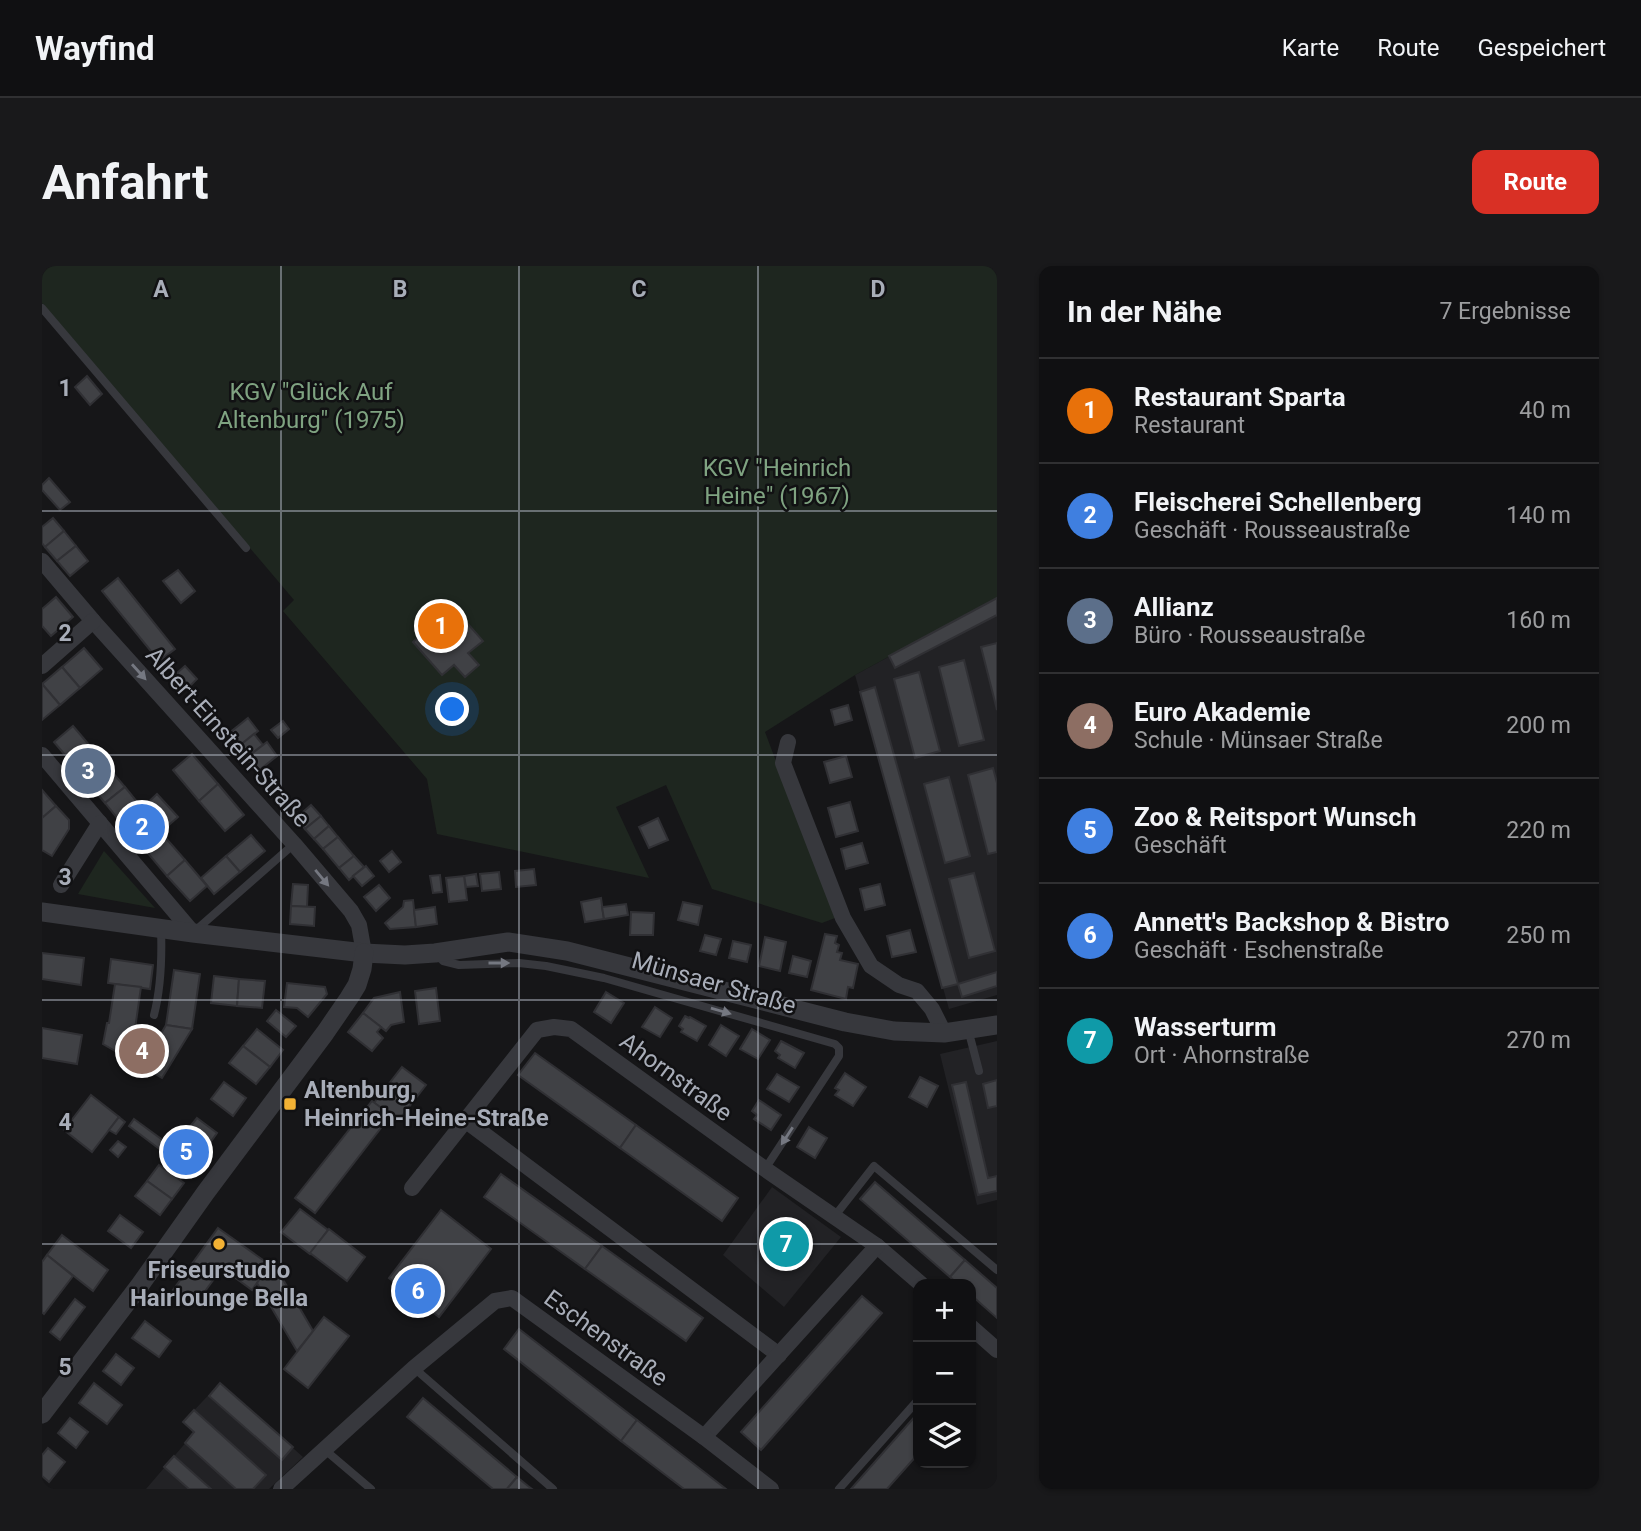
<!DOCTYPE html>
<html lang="de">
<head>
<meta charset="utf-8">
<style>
  :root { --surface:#101012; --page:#19191b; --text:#f1f3f6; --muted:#9c9d9f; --line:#303032; --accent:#d93025 }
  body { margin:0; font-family:Roboto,sans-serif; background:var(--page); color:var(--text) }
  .controls { position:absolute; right:21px; bottom:21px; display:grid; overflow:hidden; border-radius:14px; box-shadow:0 2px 5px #0004 }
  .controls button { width:63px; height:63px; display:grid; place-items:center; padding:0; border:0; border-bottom:2px solid var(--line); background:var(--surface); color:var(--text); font:35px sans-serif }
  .you { position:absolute; left:411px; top:444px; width:24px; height:24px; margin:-18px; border:5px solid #fff; border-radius:50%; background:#1a73e8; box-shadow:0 0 0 10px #1a73e833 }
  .badge { display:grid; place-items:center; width:46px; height:46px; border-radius:50%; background:var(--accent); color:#fff; font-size:23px; font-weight:700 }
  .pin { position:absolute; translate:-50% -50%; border:4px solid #fff; box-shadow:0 2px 7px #0006 }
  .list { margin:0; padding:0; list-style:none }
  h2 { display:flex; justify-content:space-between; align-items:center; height:91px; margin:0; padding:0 28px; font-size:30px }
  h2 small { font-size:23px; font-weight:400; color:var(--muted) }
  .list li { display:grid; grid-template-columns:46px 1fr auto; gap:21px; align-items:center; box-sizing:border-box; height:105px; padding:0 28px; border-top:2px solid var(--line) }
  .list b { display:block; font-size:26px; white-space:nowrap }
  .list p { margin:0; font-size:23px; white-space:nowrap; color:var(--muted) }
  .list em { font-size:23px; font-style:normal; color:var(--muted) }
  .icon { flex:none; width:38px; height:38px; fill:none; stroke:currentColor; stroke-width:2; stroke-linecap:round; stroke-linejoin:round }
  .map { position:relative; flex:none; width:955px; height:1223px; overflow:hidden; border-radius:14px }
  header { display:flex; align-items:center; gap:42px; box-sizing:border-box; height:98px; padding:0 35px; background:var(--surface); border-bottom:2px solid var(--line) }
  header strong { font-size:33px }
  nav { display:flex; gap:38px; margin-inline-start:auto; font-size:24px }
  .intro { display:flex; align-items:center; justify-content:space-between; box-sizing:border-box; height:168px; padding:0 42px }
  h1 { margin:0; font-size:49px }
  .button { padding:18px 32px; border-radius:14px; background:var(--accent); color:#fff; font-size:24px; font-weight:700 }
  main { display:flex; gap:42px; padding:0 42px }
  aside { flex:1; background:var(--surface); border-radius:14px; box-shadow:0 2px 5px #0004 }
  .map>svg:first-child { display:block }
  .built { fill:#222225 }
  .green { fill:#1e261f }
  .building { fill:#404145; stroke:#303034; stroke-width:2 }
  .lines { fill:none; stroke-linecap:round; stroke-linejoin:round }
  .service { stroke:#37383d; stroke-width:8 }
  .minor { stroke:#37383d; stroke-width:16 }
  .tertiary { stroke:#37383d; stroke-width:19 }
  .oneway { fill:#757881 }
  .grid { fill:none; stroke:#a8adb8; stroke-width:2; stroke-opacity:0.55 }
  .poi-dot { fill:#f2b134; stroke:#111113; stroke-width:2.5 }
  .labels { text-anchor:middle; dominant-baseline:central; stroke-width:5; stroke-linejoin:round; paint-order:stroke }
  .park-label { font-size:24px; fill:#7fa381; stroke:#111113 }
  .street-label { font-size:24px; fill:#a8adb8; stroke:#111113 }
  .poi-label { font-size:24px; font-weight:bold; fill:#a8adb8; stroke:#111113; text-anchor:start }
  .grid-label { font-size:23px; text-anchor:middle; font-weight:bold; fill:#a8adb8; stroke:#111113; stroke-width:5; stroke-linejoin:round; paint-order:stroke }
</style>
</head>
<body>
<header>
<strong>Wayfind</strong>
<nav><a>Karte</a><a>Route</a><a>Gespeichert</a></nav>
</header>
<div class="intro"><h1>Anfahrt</h1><a class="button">Route</a></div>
<main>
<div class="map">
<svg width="955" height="1223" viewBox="0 0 955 1223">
  <rect width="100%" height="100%" fill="#161618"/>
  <g class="built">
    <polygon points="955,332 955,729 907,743 813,409"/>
    <polygon points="955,775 955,934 935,939 898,788"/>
    <polygon points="730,921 799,971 742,1041 681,989"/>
    <polygon points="178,1117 261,1191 227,1223 104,1223 152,1167 141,1156"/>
  </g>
  <g class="green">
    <polygon points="0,0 955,0 955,332 813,409 723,466 793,652 780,657 670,623 624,519 574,541 607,612 395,568 385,513 241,345 252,334 0,37"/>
    <polygon points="62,585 113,642 36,628"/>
  </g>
  <g class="building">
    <polygon points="45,110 60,128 48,139 33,121"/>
    <polygon points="7,212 28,236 18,244 0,224 0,219"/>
    <polygon points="11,252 22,265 3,281 0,277 0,261"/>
    <polygon points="22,265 34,280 15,295 3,281"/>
    <polygon points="34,280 46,295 28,310 15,295"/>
    <polygon points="136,304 153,325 139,337 121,315"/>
    <polygon points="76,312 133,383 117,395 60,325"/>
    <polygon points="14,331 31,351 9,370 0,360 0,343"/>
    <polygon points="955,332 955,349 853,402 847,390"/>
    <polygon points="411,341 441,375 426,387 437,399 423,411 412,399 400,409 371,376 386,362 384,360 400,345 403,348"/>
    <polygon points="955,377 955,444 939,381"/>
    <polygon points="42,382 60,403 38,422 20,401"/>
    <polygon points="922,394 942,474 917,480 897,401"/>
    <polygon points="143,400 155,413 147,421 135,407"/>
    <polygon points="20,401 38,422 18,439 0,418"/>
    <polygon points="877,406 898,485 873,492 852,413"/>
    <polygon points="0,418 18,439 0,454"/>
    <polygon points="833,421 916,718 900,722 818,426"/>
    <polygon points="806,439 810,454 793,459 789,444"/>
    <polygon points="206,452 216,465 196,481 186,468"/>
    <polygon points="241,455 247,463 236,472 229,464"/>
    <polygon points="31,460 48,480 29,496 12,476"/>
    <polygon points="212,468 221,479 204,492 196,481"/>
    <polygon points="225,476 235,490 215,506 204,492"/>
    <polygon points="48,480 66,501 46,517 29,496"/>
    <polygon points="150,488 176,518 157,535 131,504"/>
    <polygon points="804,490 810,511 788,517 782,496"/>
    <polygon points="66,501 83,521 63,537 46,517"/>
    <polygon points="951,502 955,517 955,586 946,588 926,509"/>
    <polygon points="907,511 928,590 903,597 882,518"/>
    <polygon points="176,518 202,549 183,565 157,535"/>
    <polygon points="83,521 100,542 80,558 63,537"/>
    <polygon points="0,524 14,540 0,552"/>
    <polygon points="115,528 136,551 120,565 100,542"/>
    <polygon points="808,536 816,565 794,571 786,542"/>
    <polygon points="269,539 279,550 263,563 254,552"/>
    <polygon points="14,540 27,554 27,563 10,590 0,584 0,552"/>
    <polygon points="100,542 120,565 101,582 80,558"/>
    <polygon points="279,550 287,560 272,573 263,563"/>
    <polygon points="616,552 626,574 607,582 597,561"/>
    <polygon points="287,560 296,571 281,583 272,573"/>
    <polygon points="209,569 223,585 198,606 184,590"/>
    <polygon points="122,570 143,594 125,610 104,585"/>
    <polygon points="296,571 312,590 297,602 281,583"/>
    <polygon points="820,577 826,597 804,603 799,583"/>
    <polygon points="350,585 359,596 347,606 338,595"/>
    <polygon points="184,590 198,606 172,628 159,612"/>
    <polygon points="312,590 322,601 307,614 297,602"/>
    <polygon points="143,594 165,620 148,635 125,610"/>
    <polygon points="324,600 332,610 320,620 311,610"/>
    <polygon points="492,603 494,619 474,621 473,605"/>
    <polygon points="457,606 459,623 440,625 438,608"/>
    <polygon points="932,607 953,685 927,692 907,613"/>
    <polygon points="434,608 436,620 424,621 422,610"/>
    <polygon points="398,609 400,626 391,627 388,610"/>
    <polygon points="422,610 425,634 407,636 404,612"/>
    <polygon points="251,618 266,619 265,641 249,640"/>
    <polygon points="838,618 843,639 823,644 818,623"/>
    <polygon points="337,619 348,632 334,645 322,631"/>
    <polygon points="559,632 562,653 543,656 539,636"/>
    <polygon points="371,634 374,661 348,663 343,657 361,641 362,635"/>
    <polygon points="641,636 660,640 656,659 636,654"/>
    <polygon points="584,638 586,649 562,653 560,641"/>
    <polygon points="249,640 273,641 272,660 248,658"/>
    <polygon points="393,641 395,658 374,661 372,644"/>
    <polygon points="589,646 612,647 611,669 588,669"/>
    <polygon points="868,664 874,686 850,691 845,670"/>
    <polygon points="783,668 795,670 793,677 797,679 795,686 800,687 798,694 816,698 811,722 806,721 804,733 769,724"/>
    <polygon points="663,669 679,673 674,689 658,685"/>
    <polygon points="723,671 744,676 738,705 717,700"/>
    <polygon points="691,675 709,679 705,696 687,692"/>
    <polygon points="0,687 42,692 39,719 0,713"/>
    <polygon points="751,690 769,695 765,711 747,707"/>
    <polygon points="69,693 111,699 108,723 66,717"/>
    <polygon points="132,704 158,708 150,763 124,759"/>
    <polygon points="955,706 955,720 920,731 916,718"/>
    <polygon points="172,710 197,713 195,740 169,737"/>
    <polygon points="197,713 223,715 220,742 195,740"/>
    <polygon points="245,717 283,721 285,728 266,751 255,742 242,741"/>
    <polygon points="73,718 99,721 93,763 114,776 124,759 150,763 120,812 61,778 65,757 67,757"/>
    <polygon points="394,722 398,755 377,758 373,725"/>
    <polygon points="358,726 362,756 349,759 344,765 321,747 332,732"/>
    <polygon points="564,726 582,737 569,757 552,746"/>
    <polygon points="613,741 630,752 618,771 600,761"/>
    <polygon points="234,744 254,760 244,771 225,755"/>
    <polygon points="321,747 339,761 335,766 341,772 330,785 306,766"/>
    <polygon points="643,750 647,752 648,751 664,760 655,775 639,766 641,763 637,760"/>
    <polygon points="679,759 697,770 684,790 667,779"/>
    <polygon points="0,762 40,769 35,798 0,792"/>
    <polygon points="215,763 241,784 228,801 201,780"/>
    <polygon points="710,763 728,774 716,793 698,783"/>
    <polygon points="739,775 762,787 753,802 736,792 738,789 733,785"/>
    <polygon points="201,780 228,801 214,818 187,797"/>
    <polygon points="493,787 594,859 578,882 476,809"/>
    <polygon points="360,801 384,819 356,855 332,837"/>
    <polygon points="803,807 824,821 811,840 793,829 797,824 793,822"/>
    <polygon points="735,808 757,821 747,836 725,823"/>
    <polygon points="878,811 896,820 885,841 867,831"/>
    <polygon points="955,814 955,840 946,842 941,818"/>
    <polygon points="182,816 204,832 191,850 169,833"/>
    <polygon points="924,816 946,912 955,910 955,925 936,929 910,819"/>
    <polygon points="49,829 77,851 50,886 22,864"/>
    <polygon points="717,834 739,849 729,864 712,853 715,849 710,845"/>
    <polygon points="330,835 349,849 273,947 253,932"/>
    <polygon points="77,851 83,856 74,868 67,864"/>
    <polygon points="155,852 175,867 163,884 142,868"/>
    <polygon points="92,853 126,878 120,885 87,860"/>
    <polygon points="594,859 696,932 680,955 578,882"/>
    <polygon points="767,861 785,872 773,892 755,881"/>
    <polygon points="142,868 163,884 150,901 129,885"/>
    <polygon points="76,875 84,881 76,891 68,884"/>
    <polygon points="117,899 142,917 130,933 105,915"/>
    <polygon points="459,908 560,980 543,1003 442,931"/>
    <polygon points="105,915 130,933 118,949 93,930"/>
    <polygon points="833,916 923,994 908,1011 818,933"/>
    <polygon points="258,943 286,964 268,988 239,966"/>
    <polygon points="399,944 449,983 397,1051 347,1012"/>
    <polygon points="78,949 101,966 89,982 66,965"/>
    <circle cx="744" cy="975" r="20"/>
    <polygon points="176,962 228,999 210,1024 180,1002 153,1039 131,1024"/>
    <polygon points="287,963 323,991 305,1015 268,987"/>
    <polygon points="20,969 66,1004 51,1025 5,989"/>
    <polygon points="560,980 661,1052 644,1075 543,1003"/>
    <polygon points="5,989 31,1010 2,1048 0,1046 0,996"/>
    <polygon points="923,994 955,1022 955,1052 929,1029 929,1018 916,1018 908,1011"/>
    <polygon points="232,998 271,1065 255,1085 215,1017 226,1002"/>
    <polygon points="820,1030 840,1047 719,1184 699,1166"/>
    <polygon points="33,1033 43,1041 18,1074 8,1066"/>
    <polygon points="282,1051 307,1070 266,1122 242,1103"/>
    <polygon points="103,1055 129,1075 117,1091 90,1072"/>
    <polygon points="477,1063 595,1154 579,1175 462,1083"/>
    <polygon points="74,1088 92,1102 79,1119 61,1105"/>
    <polygon points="52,1117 80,1139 65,1158 37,1137"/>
    <polygon points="178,1117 251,1181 240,1194 167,1130"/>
    <polygon points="381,1132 475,1211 465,1223 451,1223 365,1151"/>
    <polygon points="152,1144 224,1209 211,1223 194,1223 143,1177 152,1166 141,1156"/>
    <polygon points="876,1147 876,1188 845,1223 809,1223"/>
    <polygon points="28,1152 46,1166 34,1182 16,1167"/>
    <polygon points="595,1154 657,1202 684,1223 642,1223 579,1175"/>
    <polygon points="6,1182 23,1196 7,1216 0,1210 0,1189"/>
    <polygon points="132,1190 169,1223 147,1223 122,1201"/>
    <polygon points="475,1211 486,1220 490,1223 465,1223"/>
  </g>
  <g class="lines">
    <g class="service">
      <polyline points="0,42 204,282"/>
      <polyline points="154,664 252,578"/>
      <polyline points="395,689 401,695 417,699 477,697 504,700 562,712 793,778 797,782 797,790 723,903"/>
      <path d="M 112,749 C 119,722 120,690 119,662"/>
      <polyline points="926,763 937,805"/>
      <polyline points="792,951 832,900 955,1004"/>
      <polyline points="372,1102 511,1223"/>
      <polyline points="283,1184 329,1223"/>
      <polyline points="797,1223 876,1134"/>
    </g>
    <g class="minor">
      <polyline points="0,295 51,355 252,578 309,645 317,659 322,687"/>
      <polyline points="0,400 51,355"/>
      <polyline points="746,476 741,497 801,652 829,700 857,719 875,725 890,743 902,767"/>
      <polyline points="0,489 151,667"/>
      <polyline points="19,619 58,557"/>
      <polyline points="423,854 737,1089"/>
      <polyline points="370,922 495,764 512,761 529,763 723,903 835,980 879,1018"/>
      <polyline points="929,1061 955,1084"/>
      <polyline points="662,1171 835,980"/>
      <polyline points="239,1223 372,1102 453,1035 470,1032 662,1171 729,1223"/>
    </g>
    <g class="tertiary">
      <polyline points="0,646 151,667 322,687 363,689 393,687 466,676 525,685 803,756 852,765 902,767 955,759"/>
      <polyline points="0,1148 98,1019 164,926 283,767 307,732 315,719 320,703 322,687"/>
    </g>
  </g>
  <defs><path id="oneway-solid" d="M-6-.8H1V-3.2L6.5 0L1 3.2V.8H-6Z" transform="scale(1.75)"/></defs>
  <g class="oneway">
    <use href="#oneway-solid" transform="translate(97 406) rotate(48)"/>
    <use href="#oneway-solid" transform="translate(280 612) rotate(50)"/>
    <use href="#oneway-solid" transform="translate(457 697)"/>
    <use href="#oneway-solid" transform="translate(679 745) rotate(16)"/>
    <use href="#oneway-solid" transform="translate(745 870) rotate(123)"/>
  </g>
  <path class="grid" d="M 239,0 L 239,1223M 477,0 L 477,1223M 716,0 L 716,1223M 0,245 L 955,245M 0,489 L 955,489M 0,734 L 955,734M 0,978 L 955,978"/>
  <g class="poi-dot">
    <rect x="241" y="831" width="14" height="14" rx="3.5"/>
    <circle cx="177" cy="978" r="7"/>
  </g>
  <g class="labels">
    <g class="park-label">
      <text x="269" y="126">KGV "Glück Auf<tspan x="269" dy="28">Altenburg" (1975)</tspan></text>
      <text x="735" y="202">KGV "Heinrich<tspan x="735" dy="28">Heine" (1967)</tspan></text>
    </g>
    <g class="street-label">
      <text transform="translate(186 471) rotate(48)">Albert-Einstein-Straße</text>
      <text transform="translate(672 717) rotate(16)">Münsaer Straße</text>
      <text transform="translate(634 811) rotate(36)">Ahornstraße</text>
      <text transform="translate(564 1072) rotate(36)">Eschenstraße</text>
    </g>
    <g class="poi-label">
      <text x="262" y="824">Altenburg,<tspan x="262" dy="28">Heinrich-Heine-Straße</tspan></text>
      <text x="177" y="1004" text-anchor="middle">Friseurstudio<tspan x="177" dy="28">Hairlounge Bella</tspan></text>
    </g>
  </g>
  <g class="grid-label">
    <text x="119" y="31">A</text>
    <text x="358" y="31">B</text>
    <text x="597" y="31">C</text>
    <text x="836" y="31">D</text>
    <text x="23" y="130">1</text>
    <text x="23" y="375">2</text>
    <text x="23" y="619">3</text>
    <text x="23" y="864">4</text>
    <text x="23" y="1109">5</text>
  </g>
</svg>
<div class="controls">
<button>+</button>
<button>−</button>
<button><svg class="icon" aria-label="layers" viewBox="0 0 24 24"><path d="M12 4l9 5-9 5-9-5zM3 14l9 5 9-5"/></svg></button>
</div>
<div class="you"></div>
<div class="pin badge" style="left:399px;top:360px;background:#e8710a">1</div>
<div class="pin badge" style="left:100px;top:561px;background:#3f7fe0">2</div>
<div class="pin badge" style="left:46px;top:505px;background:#5c6f8a">3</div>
<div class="pin badge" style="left:100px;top:785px;background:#8d6e63">4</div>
<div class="pin badge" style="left:144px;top:886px;background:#3f7fe0">5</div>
<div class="pin badge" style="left:376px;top:1025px;background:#3f7fe0">6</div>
<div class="pin badge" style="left:744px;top:978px;background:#0f9aa8">7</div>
</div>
<aside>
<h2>In der Nähe<small>7 Ergebnisse</small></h2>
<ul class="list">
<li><span class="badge" style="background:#e8710a">1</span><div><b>Restaurant Sparta</b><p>Restaurant</p></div><em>40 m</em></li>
<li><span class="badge" style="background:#3f7fe0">2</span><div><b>Fleischerei Schellenberg</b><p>Geschäft · Rousseaustraße</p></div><em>140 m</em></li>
<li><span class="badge" style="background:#5c6f8a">3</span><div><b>Allianz</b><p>Büro · Rousseaustraße</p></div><em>160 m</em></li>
<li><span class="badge" style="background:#8d6e63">4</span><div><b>Euro Akademie</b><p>Schule · Münsaer Straße</p></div><em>200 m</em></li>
<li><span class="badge" style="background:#3f7fe0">5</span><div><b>Zoo &amp; Reitsport Wunsch</b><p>Geschäft</p></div><em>220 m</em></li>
<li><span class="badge" style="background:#3f7fe0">6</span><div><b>Annett's Backshop &amp; Bistro</b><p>Geschäft · Eschenstraße</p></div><em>250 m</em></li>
<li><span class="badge" style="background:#0f9aa8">7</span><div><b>Wasserturm</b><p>Ort · Ahornstraße</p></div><em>270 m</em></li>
</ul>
</aside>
</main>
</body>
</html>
